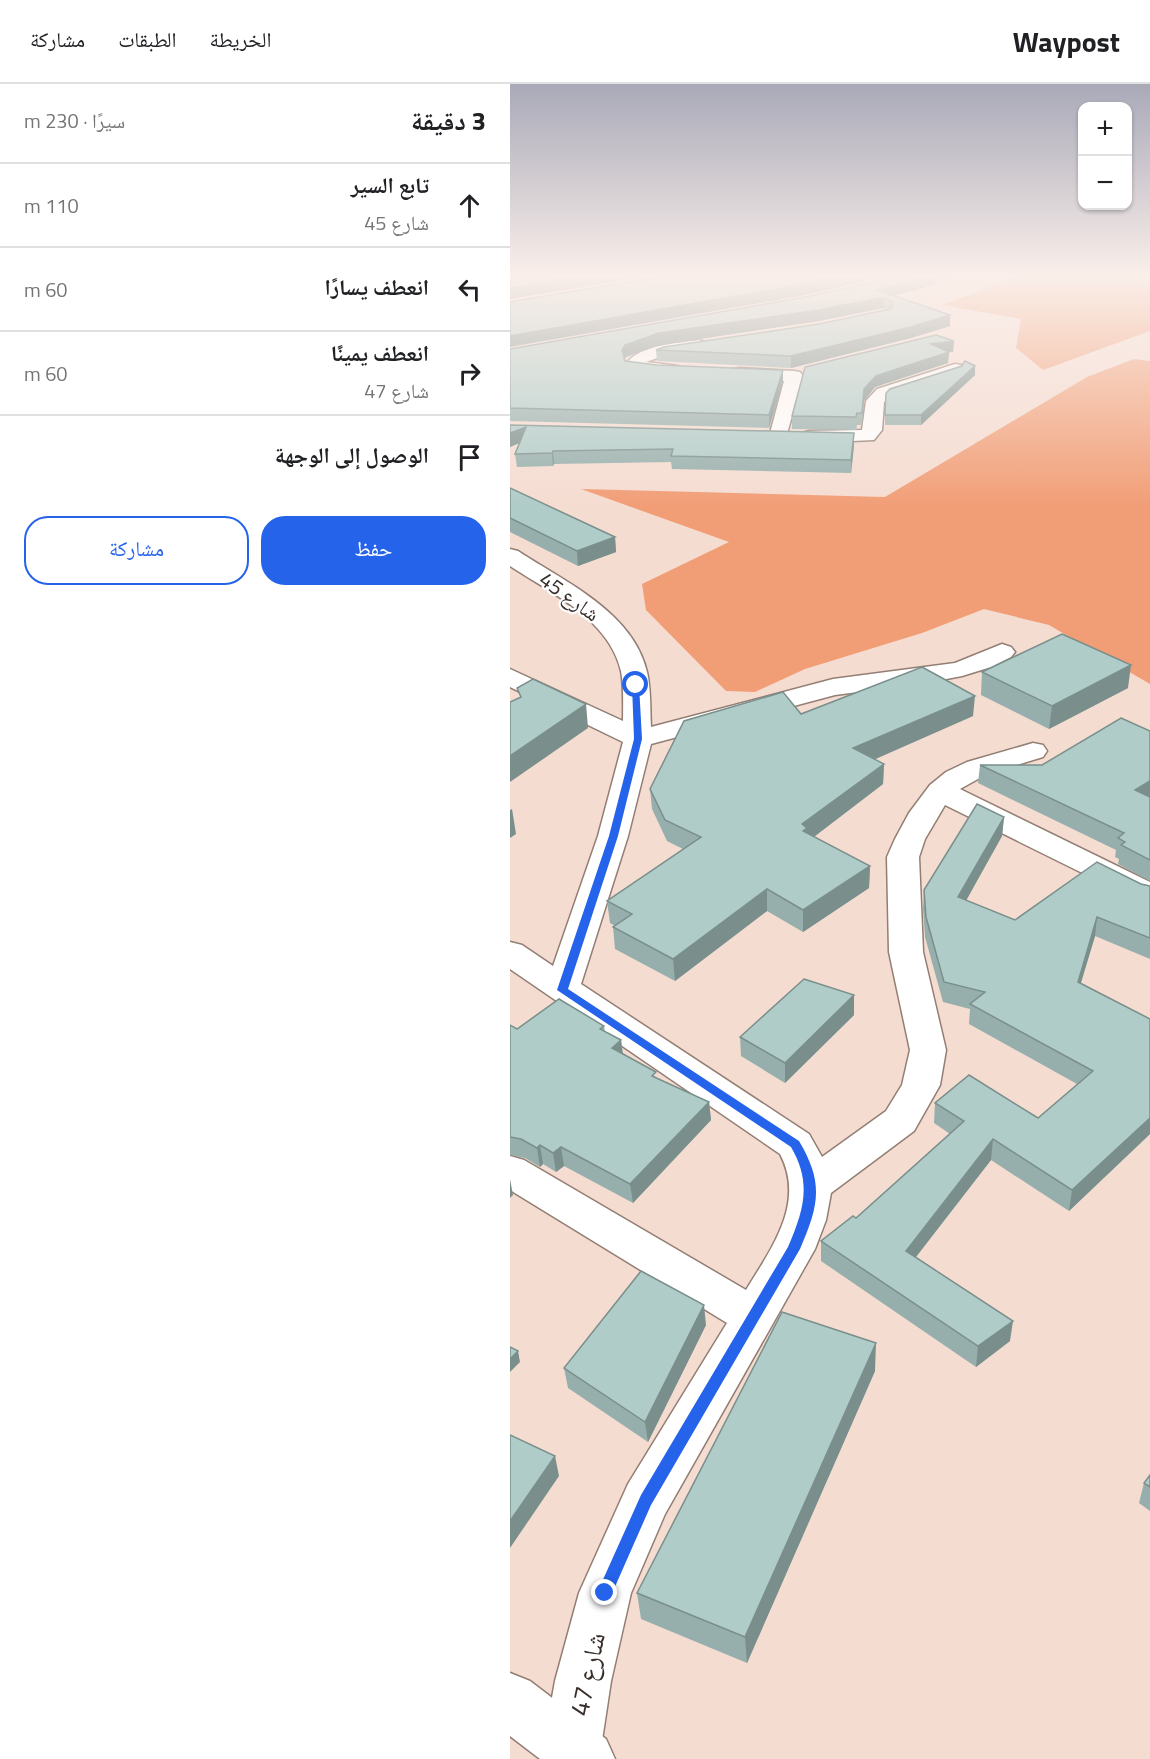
<!DOCTYPE html>
<html lang="ar">
<head>
<meta charset="utf-8">
<style>
  :root { --surface:#fff; --page:#f2f2f2; --text:#202124; --muted:#757577; --line:#e0e0e0; --accent:#2563eb }
  body { margin:0; font-family:"Titillium Web","Noto Naskh Arabic",sans-serif; background:var(--page); color:var(--text); direction:rtl }
  .controls { position:absolute; right:18px; top:18px; display:grid; overflow:hidden; border-radius:12px; box-shadow:0 2px 4px #0004 }
  .controls button { width:54px; height:54px; display:grid; place-items:center; padding:0; border:0; border-bottom:2px solid var(--line); background:var(--surface); color:var(--text); font:30px sans-serif }
  .stop { position:absolute; width:18px; height:18px; margin:-14px; border:4px solid #2563eb; border-radius:50%; background:#fff }
  .stop.end { background:#2563eb; border-color:#fff; box-shadow:0 2px 6px #0008 }
  .list { margin:0; padding:0; list-style:none }
  h2 { display:flex; justify-content:space-between; align-items:center; height:78px; margin:0; padding:0 24px; font-size:26px }
  h2 small { font-size:20px; font-weight:400; color:var(--muted) }
  .list li { display:grid; grid-template-columns:39px 1fr auto; gap:18px; align-items:center; box-sizing:border-box; height:84px; padding:0 24px; border-top:2px solid var(--line) }
  .list b { display:block; font-size:22px; white-space:nowrap }
  .list p { margin:0; font-size:20px; white-space:nowrap; color:var(--muted) }
  .list em { font-size:20px; font-style:normal; color:var(--muted) }
  .actions { display:flex; gap:12px; padding:18px 24px }
  .actions a { flex:1; padding:14px 0; border:2px solid var(--accent); border-radius:24px; text-align:center; font-size:21px; color:var(--accent) }
  .actions .main { background:var(--accent); color:#fff }
  .icon { flex:none; width:33px; height:33px; fill:none; stroke:currentColor; stroke-width:2; stroke-linecap:round; stroke-linejoin:round }
  .map { position:relative; flex:none; width:640px; height:1675px; overflow:hidden; direction:ltr }
  header { display:flex; align-items:center; gap:36px; box-sizing:border-box; height:84px; padding:0 30px; background:var(--surface); border-bottom:2px solid var(--line) }
  header strong { font-size:28px }
  nav { display:flex; gap:33px; margin-inline-start:auto; font-size:21px }
  main { display:flex }
  aside { flex:1; background:var(--surface) }
  .map>svg:first-child { display:block }
  .forest { fill:#f19d75 }
  .lines { fill:none; stroke-linecap:round; stroke-linejoin:round }
  .street-casing { stroke:#937e73; stroke-width:3 }
  .secondary-casing { stroke:#937e73; stroke-width:3 }
  .street { fill:#fff; fill-rule:evenodd }
  .secondary { fill:#fff; fill-rule:evenodd }
  .wall { fill:#96afac }
  .shaded-wall { fill:#7a8f8c }
  .building { fill:#afccc8; stroke:#7a8f8c; stroke-width:1.5 }
  .route { fill:#2563eb }
  .labels { text-anchor:middle; dominant-baseline:central; stroke-width:4.5; stroke-linejoin:round; paint-order:stroke }
  .street-label { font-size:21px; fill:#372d29; stroke:#fff }
  .near-street-label { font-size:26px; fill:#372d29; stroke:#fff }
</style>
</head>
<body>
<header>
<strong>Waypost</strong>
<nav><a>الخريطة</a><a>الطبقات</a><a>مشاركة</a></nav>
</header>
<main>
<div class="map">
<svg width="640" height="1675" viewBox="0 0 640 1675">
  <rect width="100%" height="100%" fill="#f5dcd1"/>
  <g class="forest">
    <polygon points="513,191 640,191 640,247 533,286 506,264 511,235 432,221"/>
    <polygon points="624,275 640,277 640,600 539,541 474,525 412,549 295,585 245,608 216,607 136,526 132,500 219,458 71,405 375,413 577,293"/>
  </g>
  <g class="lines">
    <defs>
      <g id="street">
        <path d="M 189,256 L 195,258 L 197,261 L 195,264 L 153,272 L 136,278 L 168,282 L 170,286 L 168,290 L 162,291 L 122,287 L 114,282 C 129,260 165,260 189,256 Z"/>
        <polygon points="445,280 451,281 453,285 451,289 379,313 374,318 372,346 364,356 299,359 292,357 290,353 292,349 299,347 352,346 356,317 367,305"/>
        <polygon points="229,284 284,287 290,288 293,292 275,357 261,357 259,353 274,297 223,293 220,289 223,285"/>
        <path d="M 0,465 L 8,467 C 55,498 123,528 137,588 C 141,605 140,625 141,643 L 323,595 L 445,579 L 492,560 L 501,563 L 505,568 L 501,573 L 481,583 L 452,592 L 410,600 L 325,611 L 141,660 L 118,752 L 71,900 L 299,1050 L 312,1073 L 376,1027 L 392,1001 L 400,966 L 379,868 L 377,773 L 385,755 L 399,729 L 420,701 L 436,688 L 457,678 L 523,659 L 533,661 L 537,667 L 533,673 L 477,690 L 450,705 L 640,798 L 640,820 L 629,817 L 435,721 L 415,755 L 409,773 L 413,868 L 436,966 L 430,1001 L 404,1047 L 321,1109 L 316,1136 L 305,1165 L 155,1430 L 121,1509 L 101,1597 L 91,1663 L 86,1675 L 38,1675 L 33,1663 L 45,1597 L 69,1509 L 118,1400 L 217,1239 L 0,1106 L 0,1072 L 14,1076 L 236,1206 C 261,1165 296,1119 270,1070 L 0,885 L 0,858 L 12,861 L 43,882 L 88,752 L 113,658 L 0,603 L 0,585 L 113,637 C 113,621 114,603 111,587 C 99,535 41,509 0,482 Z"/>
      </g>
      <polygon id="secondary" points="0,1589 20,1597 96,1655 105,1675 30,1675 0,1652"/>
    </defs>
    <use href="#street" class="street-casing"/>
    <use href="#secondary" class="secondary-casing"/>
    <use href="#street" class="street"/>
    <use href="#secondary" class="secondary"/>
  </g>
  <g class="wall">
    <polygon points="375,191 427,191 426,200 384,212 440,242 401,254 281,284 147,277 146,266 309,240 377,226 374,224 309,237 150,261 116,273 114,276 115,277 147,281 273,298 259,344 0,337 0,265 301,212 366,197"/>
    <polygon points="429,191 441,191 434,199"/>
    <polygon points="444,257 443,268 439,268 438,279 365,303 354,317 352,341 347,341 346,346 282,345 282,332"/>
    <polygon points="465,282 465,291 411,341 375,341 375,331"/>
    <polygon points="0,341 344,349 344,362 341,389 162,385 161,378 44,380 43,382 7,383 5,370 10,359 0,363"/>
    <polygon points="0,404 105,453 106,468 68,482 0,448"/>
    <polygon points="472,588 618,604 539,645 471,611"/>
    <polygon points="291,630 463,632 364,675 374,680 373,700 304,753 360,782 359,804 293,848 257,827 165,897 105,865 103,843 105,842 100,839 97,817 173,765 157,757 142,725 140,705"/>
    <polygon points="640,647 640,797 608,780 609,775 605,773 606,766 468,699 470,681 532,681"/>
    <polygon points="494,733 492,752 456,816 505,836 631,800 640,802 640,875 585,852 571,899 640,935 640,1050 559,1127 481,1076 406,1173 500,1257 466,1283 311,1177 311,1157 346,1134 440,1050 424,1039 425,1019 528,1034 567,1000 459,940 460,925 433,918 415,853 413,825 414,806"/>
    <polygon points="344,931 275,999 231,972 230,953"/>
    <polygon points="0,941 7,945 94,942 95,948 111,956 113,969 147,994 199,1018 201,1036 123,1119 54,1082 46,1088 33,1080 30,1083 15,1074 0,1071"/>
    <polygon points="196,1241 138,1358 58,1304 54,1284"/>
    <polygon points="365,1287 237,1579 131,1535 127,1509"/>
    <polygon points="640,1391 640,1427 629,1419 634,1399"/>
  </g>
  <g class="shaded-wall">
    <polygon points="80,191 144,191 0,215 0,204"/>
    <polygon points="336,191 366,191 354,197 301,210 0,263 0,252"/>
    <polygon points="421,191 427,191 426,200 376,214 374,213 374,224 309,237 150,261 116,273 113,278 112,266 115,261 149,249 367,206"/>
    <polygon points="434,191 441,191 434,199"/>
    <polygon points="440,231 440,242 401,254 281,284 281,272"/>
    <polygon points="444,257 443,268 439,268 438,279 365,303 354,317 352,341 354,305 366,292 421,260"/>
    <polygon points="465,282 465,291 411,341 411,331"/>
    <polygon points="273,286 273,298 259,344 259,331"/>
    <polygon points="16,343 18,355 0,363 0,349"/>
    <polygon points="344,349 344,362 341,389 341,376"/>
    <polygon points="43,367 44,380 43,382 42,369"/>
    <polygon points="105,453 106,468 68,482 67,467"/>
    <polygon points="621,581 618,604 539,645 542,622"/>
    <polygon points="465,612 463,632 343,685 343,664"/>
    <polygon points="76,620 78,644 0,698 0,672"/>
    <polygon points="374,680 373,700 297,758 297,765 292,740"/>
    <polygon points="640,697 640,713 625,706"/>
    <polygon points="2,725 6,750 0,754 0,726"/>
    <polygon points="494,733 492,752 447,833 448,813"/>
    <polygon points="360,782 359,804 293,848 293,826"/>
    <polygon points="257,805 257,827 165,897 163,875"/>
    <polygon points="587,833 585,852 565,918 568,898"/>
    <polygon points="344,911 344,931 275,999 275,979"/>
    <polygon points="111,956 113,975 102,964"/>
    <polygon points="199,1018 201,1036 123,1119 120,1100"/>
    <polygon points="640,1034 640,1050 559,1127 562,1106"/>
    <polygon points="483,1055 481,1076 395,1187 396,1167"/>
    <polygon points="30,1061 33,1080 30,1083 27,1064"/>
    <polygon points="51,1063 54,1082 46,1088 43,1069"/>
    <polygon points="0,1095 3,1111 0,1114"/>
    <polygon points="194,1221 196,1241 138,1358 135,1338"/>
    <polygon points="503,1237 500,1257 466,1283 468,1262"/>
    <polygon points="366,1259 365,1287 237,1579 235,1553"/>
    <polygon points="8,1267 10,1278 0,1288 0,1275"/>
    <polygon points="45,1372 49,1392 0,1464 0,1437"/>
  </g>
  <g class="building">
    <polygon points="0,191 80,191 0,204"/>
    <polygon points="159,191 336,191 300,199 0,252 0,218"/>
    <polygon points="375,191 421,191 367,206 440,231 401,243 281,272 146,266 154,263 309,240 380,225 384,219 374,213 309,226 149,249 115,261 112,266 115,277 147,281 273,286 259,331 0,324 0,265 301,212 366,197"/>
    <polygon points="426,251 444,257 421,260 439,268 366,292 354,305 352,329 347,329 346,333 282,332 295,283"/>
    <polygon points="455,277 465,282 411,331 375,331 376,309 380,305 452,282"/>
    <polygon points="0,341 344,349 341,376 161,372 163,365 43,367 42,369 5,370 16,343 0,349"/>
    <polygon points="0,404 105,453 67,467 0,434"/>
    <polygon points="552,550 621,581 542,622 472,588"/>
    <polygon points="412,583 465,612 343,664 374,680 292,740 297,744 293,747 360,782 293,826 257,805 163,875 103,843 122,830 97,817 191,753 155,736 140,705 174,637 273,608 291,630"/>
    <polygon points="23,595 76,620 0,672 0,618 11,613 7,604"/>
    <polygon points="611,634 640,647 640,697 625,706 640,713 640,776 611,761 615,758 608,754 614,749 470,681 532,681"/>
    <polygon points="467,720 494,733 448,813 505,836 587,778 631,800 640,802 640,854 587,833 568,898 640,935 640,1034 562,1106 483,1055 396,1167 503,1237 468,1262 311,1157 343,1132 346,1134 454,1037 425,1019 459,991 528,1034 583,987 460,920 475,908 434,898 416,833 414,806"/>
    <polygon points="294,895 344,911 275,979 230,953"/>
    <polygon points="49,915 94,942 90,945 111,956 102,964 146,988 142,992 199,1018 120,1100 51,1063 43,1069 30,1061 27,1064 11,1055 0,1053 0,941 7,945"/>
    <polygon points="131,1187 194,1221 135,1338 54,1284"/>
    <polygon points="272,1228 366,1259 235,1553 127,1509"/>
    <polygon points="0,1263 8,1267 0,1275"/>
    <polygon points="0,1351 45,1372 0,1437"/>
    <polygon points="640,1391 640,1403 634,1399"/>
  </g>
  <linearGradient id="sky" x2="0" y2="1"><stop stop-color="#a9a9b8"/><stop offset="0.45" stop-color="#faefea"/><stop offset="1" stop-color="#faefea" stop-opacity="0"/></linearGradient>
  <rect width="640" height="425" fill="url(#sky)"/>
  <path class="route" d="M 126,599 L 129,601 L 132,655 L 108,752 L 58,905 L 289,1057 C 314,1099 309,1121 290,1165 L 141,1421 L 100,1514 L 95,1516 L 89,1514 L 87,1509 L 131,1411 L 278,1163 C 294,1126 302,1099 281,1063 L 47,906 L 99,752 L 124,655 L 122,601 Z"/>
  <g class="labels">
    <g class="street-label">
      <text transform="translate(60 512) rotate(36)">شارع 45</text>
    </g>
    <g class="near-street-label">
      <text transform="translate(77 1590) rotate(-78)">شارع 47</text>
    </g>
  </g>
</svg>
<div class="controls">
<button>+</button>
<button>−</button>
</div>
<div class="stop" style="left:126px;top:601px"></div>
<div class="stop end" style="left:95px;top:1509px"></div>
</div>
<aside>
<h2>3 دقيقة<small>سيرًا · 230 m</small></h2>
<ul class="list">
<li><svg class="icon" aria-label="ahead" viewBox="0 0 24 24"><path d="M12 20V5M6 11l6-6 6 6"/></svg><div><b>تابع السير</b><p>شارع 45</p></div><em>110 m</em></li>
<li><svg class="icon" aria-label="left" viewBox="0 0 24 24"><path d="M17 20v-9H6M10 6l-5 5 5 5"/></svg><div><b>انعطف يسارًا</b></div><em>60 m</em></li>
<li><svg class="icon" aria-label="right" viewBox="0 0 24 24"><path d="M7 20v-9h11M14 6l5 5-5 5"/></svg><div><b>انعطف يمينًا</b><p>شارع 47</p></div><em>60 m</em></li>
<li><svg class="icon" aria-label="arrive" viewBox="0 0 24 24"><path d="M6 21V4h12l-3 4 3 4H6"/></svg><div><b>الوصول إلى الوجهة</b></div></li>
</ul>
<div class="actions"><a class="main">حفظ</a><a>مشاركة</a></div>
</aside>
</main>
</body>
</html>
